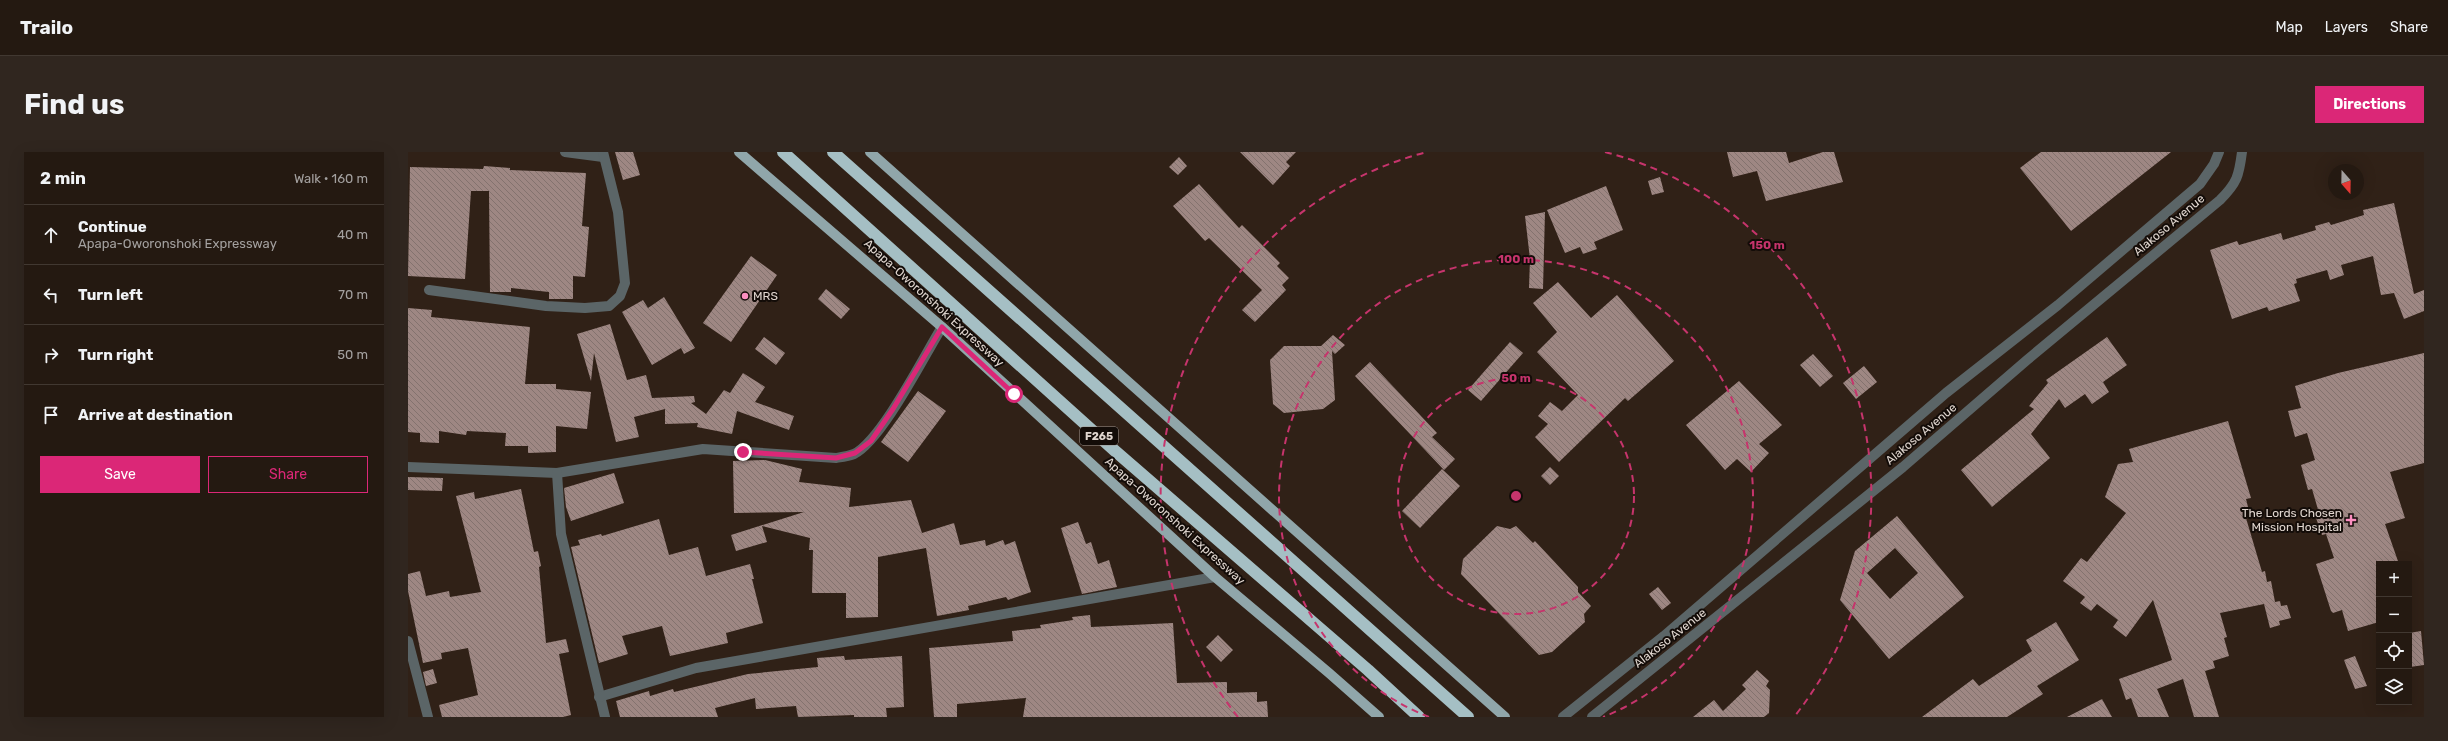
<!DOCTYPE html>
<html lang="en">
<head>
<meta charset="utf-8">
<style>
  :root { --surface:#241911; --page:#30261f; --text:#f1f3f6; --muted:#a3a09f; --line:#413831; --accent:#db2777 }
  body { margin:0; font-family:Rubik,sans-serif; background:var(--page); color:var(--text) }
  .controls { position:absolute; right:12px; bottom:12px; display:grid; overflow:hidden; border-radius:0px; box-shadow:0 4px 16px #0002 }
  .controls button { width:36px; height:36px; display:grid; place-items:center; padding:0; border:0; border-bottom:1px solid var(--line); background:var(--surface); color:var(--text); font:20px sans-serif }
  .compass { position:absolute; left:1920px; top:12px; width:36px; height:36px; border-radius:50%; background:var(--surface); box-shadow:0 4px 16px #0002; rotate:160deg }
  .stop { position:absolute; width:12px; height:12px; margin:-9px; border:3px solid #db2777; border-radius:50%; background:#fff }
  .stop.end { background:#db2777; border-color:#fff; box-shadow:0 1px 4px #0008 }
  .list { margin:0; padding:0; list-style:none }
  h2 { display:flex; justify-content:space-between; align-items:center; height:52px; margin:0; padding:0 16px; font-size:17px }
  h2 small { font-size:13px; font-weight:400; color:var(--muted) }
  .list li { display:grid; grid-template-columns:26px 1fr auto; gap:12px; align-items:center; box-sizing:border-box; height:60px; padding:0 16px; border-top:1px solid var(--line) }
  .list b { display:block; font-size:15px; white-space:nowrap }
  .list p { margin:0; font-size:13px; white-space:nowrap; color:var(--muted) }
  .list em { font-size:13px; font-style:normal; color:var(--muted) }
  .actions { display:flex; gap:8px; padding:12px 16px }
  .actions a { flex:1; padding:9px 0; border:1px solid var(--accent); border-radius:0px; text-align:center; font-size:14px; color:var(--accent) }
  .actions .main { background:var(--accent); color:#fff }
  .icon { flex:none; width:22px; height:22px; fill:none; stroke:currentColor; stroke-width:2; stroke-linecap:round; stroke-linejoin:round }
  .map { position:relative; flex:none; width:2016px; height:565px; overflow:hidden; border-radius:0px }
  header { display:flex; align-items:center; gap:24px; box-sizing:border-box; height:56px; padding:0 20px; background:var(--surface); border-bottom:1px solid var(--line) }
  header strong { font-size:19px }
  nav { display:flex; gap:22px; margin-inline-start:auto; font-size:14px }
  .intro { display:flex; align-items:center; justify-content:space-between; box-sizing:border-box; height:96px; padding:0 24px }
  h1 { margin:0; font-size:28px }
  .button { padding:10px 18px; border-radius:0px; background:var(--accent); color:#fff; font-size:14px; font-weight:700 }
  main { display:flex; gap:24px; padding:0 24px }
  aside { flex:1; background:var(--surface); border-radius:0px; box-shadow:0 4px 16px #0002 }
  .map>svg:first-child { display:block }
  .building { fill:url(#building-back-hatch); fill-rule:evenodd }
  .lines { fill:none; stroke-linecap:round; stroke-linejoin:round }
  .minor { stroke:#5b6567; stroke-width:10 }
  .tertiary { stroke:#5b6567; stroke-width:10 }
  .primary { stroke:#90a6aa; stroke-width:10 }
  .motorway { stroke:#a5bfc4; stroke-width:12 }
  .route { stroke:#db2777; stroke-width:5 }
  .ring { fill:none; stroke:#c6346c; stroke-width:2; stroke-dasharray:7 5 }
  .poi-dot { fill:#fc8fc1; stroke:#130c08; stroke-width:1.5 }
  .labels { text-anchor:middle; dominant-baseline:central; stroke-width:4; stroke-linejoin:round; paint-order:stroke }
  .shield { fill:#130c08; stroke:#a29993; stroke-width:1 }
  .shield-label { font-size:11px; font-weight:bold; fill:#e0d6cf }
  .street-label { font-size:12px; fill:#e0d6cf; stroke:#130c08 }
  .poi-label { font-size:12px; fill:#e0d6cf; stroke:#130c08; text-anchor:start }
  .centre { fill:#c6346c; stroke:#130c08; stroke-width:2 }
  .ring-label { font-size:12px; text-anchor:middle; font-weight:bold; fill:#c6346c; stroke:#130c08; stroke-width:4; stroke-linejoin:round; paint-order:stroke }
</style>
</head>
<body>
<header>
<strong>Trailo</strong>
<nav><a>Map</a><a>Layers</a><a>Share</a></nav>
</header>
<div class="intro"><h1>Find us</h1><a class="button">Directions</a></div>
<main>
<aside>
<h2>2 min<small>Walk · 160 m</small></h2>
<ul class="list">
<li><svg class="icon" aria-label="ahead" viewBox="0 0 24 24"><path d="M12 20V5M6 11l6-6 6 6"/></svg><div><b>Continue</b><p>Apapa-Oworonshoki Expressway</p></div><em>40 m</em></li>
<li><svg class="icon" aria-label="left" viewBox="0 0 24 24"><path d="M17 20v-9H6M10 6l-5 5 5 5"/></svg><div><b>Turn left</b></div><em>70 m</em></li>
<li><svg class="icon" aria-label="right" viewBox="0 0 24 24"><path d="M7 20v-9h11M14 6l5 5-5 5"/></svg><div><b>Turn right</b></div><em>50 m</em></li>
<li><svg class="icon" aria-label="arrive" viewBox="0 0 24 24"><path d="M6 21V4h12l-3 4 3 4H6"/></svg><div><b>Arrive at destination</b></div></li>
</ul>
<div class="actions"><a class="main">Save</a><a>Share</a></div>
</aside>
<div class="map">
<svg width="2016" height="565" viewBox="0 0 2016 565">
  <defs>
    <pattern id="building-back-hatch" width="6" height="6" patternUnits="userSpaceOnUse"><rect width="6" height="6" fill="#9e8783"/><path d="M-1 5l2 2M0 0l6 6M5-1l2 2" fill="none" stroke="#83726e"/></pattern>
  </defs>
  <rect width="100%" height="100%" fill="#302117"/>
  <g class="building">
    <polygon points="207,0 225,0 232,23 215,28"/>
    <polygon points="832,0 888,0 878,10 882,14 865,33"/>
    <polygon points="1319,0 1378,0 1381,11 1415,0 1426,0 1435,30 1358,49 1349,19 1325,25"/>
    <polygon points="1633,0 1763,0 1663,79 1612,16"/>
    <polygon points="771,5 779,14 770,23 761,15"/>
    <polygon points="76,14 102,16 102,18 178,21 174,74 181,75 177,125 165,124 165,147 141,147 141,140 103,136 103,140 82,140 81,39 63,39 57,127 0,124 2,15 75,17"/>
    <polygon points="1252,25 1256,40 1244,43 1240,29"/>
    <polygon points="791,32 831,76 834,73 872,111 869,114 881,126 874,133 878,138 847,170 834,158 854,138 801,86 797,89 765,54"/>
    <polygon points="1198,34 1215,78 1186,90 1189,97 1175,102 1172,95 1157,101 1139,58"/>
    <polygon points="1986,51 2006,142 2016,138 2016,159 1996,167 1986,141 1973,143 1965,104 1933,113 1936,123 1922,128 1919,118 1888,127 1889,131 1886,132 1892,149 1861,159 1859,155 1824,167 1802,98 1829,89 1831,93 1873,81 1875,88 1908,78 1907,74 1921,70 1923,73 1956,63 1955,58"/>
    <polygon points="1137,60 1135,137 1121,136 1122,107 1117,64"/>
    <polygon points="343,104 369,123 323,190 295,171"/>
    <polygon points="1150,130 1183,166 1209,143 1266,209 1220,249 1217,246 1151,310 1127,285 1140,272 1130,264 1142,250 1154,259 1170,243 1129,200 1149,180 1125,151"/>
    <polygon points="418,137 442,157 433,167 410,147"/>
    <polygon points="256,145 287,196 276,202 273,196 244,213 214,160 235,148 240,156"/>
    <polygon points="0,156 24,158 23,165 122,175 117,232 148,232 148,237 183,240 179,277 148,274 148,300 120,301 120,294 97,294 98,281 59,279 58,283 31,279 31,291 12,290 12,281 0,280"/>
    <polygon points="202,172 219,228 238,223 244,246 286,244 287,250 283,251 298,262 316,238 322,241 335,221 357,235 347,250 386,264 381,278 329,259 324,282 289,275 290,271 257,272 257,257 226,265 231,285 208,290 186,201 183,229 169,182"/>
    <polygon points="925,183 937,193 927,202 924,199 927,248 915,257 876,261 865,252 862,208 876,194 913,194"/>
    <polygon points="356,185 377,201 368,213 347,197"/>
    <polygon points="1699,185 1719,213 1695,230 1701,240 1684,252 1677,242 1657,256 1651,247 1623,282 1642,306 1584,355 1553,318 1626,257 1621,254 1640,231 1638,228"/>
    <polygon points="1102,190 1115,201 1073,249 1060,238"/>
    <polygon points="2016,201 2016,311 1982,320 1997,366 1977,372 1991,412 1971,412 1971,470 1940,479 1934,458 1925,461 1923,459 1908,412 1926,406 1918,382 1914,383 1907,363 1911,361 1904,337 1900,338 1893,313 1907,308 1899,281 1887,285 1880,259 1893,256 1887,234 1930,221"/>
    <polygon points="1405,202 1425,224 1412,235 1392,213"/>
    <polygon points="962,210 1029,281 1024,285 1047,307 1036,318 947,224"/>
    <polygon points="1456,214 1469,230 1448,247 1435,231"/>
    <polygon points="1331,229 1374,273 1351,292 1361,301 1343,320 1329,307 1317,318 1278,273"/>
    <polygon points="510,239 538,259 500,310 473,290"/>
    <polygon points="1820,269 1843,346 1838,347 1840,355 1835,356 1854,420 1857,419 1859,430 1863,429 1867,450 1872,449 1873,454 1879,453 1883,466 1871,469 1872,473 1862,476 1856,452 1812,461 1819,485 1816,486 1821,504 1805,509 1807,516 1797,519 1811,565 1786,565 1775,527 1749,537 1761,565 1730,565 1723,546 1718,548 1711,527 1764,508 1745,448 1718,485 1705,475 1710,468 1689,452 1683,459 1672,451 1677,445 1655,429 1673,406 1679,410 1718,361 1697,345 1710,312 1725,310 1721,297"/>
    <polygon points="357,308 394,317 391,330 443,336 441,355 503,348 514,381 546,371 552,393 577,388 578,394 595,388 597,393 607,389 623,440 600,448 598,445 560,454 561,458 529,464 518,396 470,405 470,465 438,466 438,441 404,441 405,398 401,398 402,386 354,374 359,390 328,399 323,383 396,360 326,361 325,309"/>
    <polygon points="1142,315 1151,324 1142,333 1133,324"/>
    <polygon points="1034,317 1052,334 1012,376 994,359"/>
    <polygon points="206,321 216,351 163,369 158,355 156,336"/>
    <polygon points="0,325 35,326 34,339 0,338"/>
    <polygon points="113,337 126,400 130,399 133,414 131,415 138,491 158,487 161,500 151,502 163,563 155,565 34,565 31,553 70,543 60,496 33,501 34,507 15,511 0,439 0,422 12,419 18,444 41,439 42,445 73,440 48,344 66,340 67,347"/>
    <path d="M 1489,364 L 1556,445 L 1481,507 L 1432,448 L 1447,399 ZM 1487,396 L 1510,421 L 1482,447 L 1459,421 Z"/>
    <polygon points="251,367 261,403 290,395 298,424 342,412 346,427 344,427 355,471 318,481 320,491 262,504 254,474 214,484 220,502 191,511 163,395 172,393 170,388 193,382 194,384"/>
    <polygon points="670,370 678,392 683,390 690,412 701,408 709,435 674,442 653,376"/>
    <polygon points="1089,374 1102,377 1108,374 1125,391 1127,389 1170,435 1170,440 1183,454 1176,462 1177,470 1144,500 1131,503 1053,422 1055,407"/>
    <polygon points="1250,435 1263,451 1254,458 1241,442"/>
    <polygon points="682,463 683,475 765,471 769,531 819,530 819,541 849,540 849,550 859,549 860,565 615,565 618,546 549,552 549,565 526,565 521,496 605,489 604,479 633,476 632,473 665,468 664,465"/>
    <polygon points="1648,470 1671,508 1629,534 1635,542 1599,565 1514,565 1565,527 1571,534 1624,499 1618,488"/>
    <polygon points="2013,479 2016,513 2002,515 2001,481"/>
    <polygon points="810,483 825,498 813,510 798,495"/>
    <polygon points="436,504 437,508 494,504 496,555 478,556 479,565 446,565 446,563 390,565 388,554 348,557 347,546 307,556 310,565 212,565 208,549 241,539 242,544 265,537 266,540 340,522 410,515 409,506"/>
    <polygon points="1947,504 1959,534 1947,537 1936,508"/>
    <polygon points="25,517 29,531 18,534 15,520"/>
    <polygon points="1349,518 1361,529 1358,534 1362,538 1361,561 1356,565 1285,565 1306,548 1315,559 1338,537 1334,533"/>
    <polygon points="1694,547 1704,565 1659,565"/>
  </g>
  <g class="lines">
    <g class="minor">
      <polyline points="157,0 195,5"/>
      <polyline points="21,138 138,154 177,156 201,154 212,144 217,131 210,60 195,0"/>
      <path d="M 0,315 L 149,321 L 295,297 L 428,306 C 434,305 441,304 446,302 C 474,288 516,204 534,175"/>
      <polyline points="149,321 153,382 197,565"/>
      <polyline points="0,489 20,565"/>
      <polyline points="191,545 288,516 807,425"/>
    </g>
    <g class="tertiary">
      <polyline points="1155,565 1256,484 1538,241 1650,153 1792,32 1806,12 1811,0"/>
      <path d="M 1184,565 L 1495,315 L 1619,208 L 1812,48 C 1829,31 1831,24 1834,0"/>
    </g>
    <g class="primary">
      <polyline points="331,0 534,175 807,425 921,521 971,565"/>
      <polyline points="462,0 1097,565"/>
    </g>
    <g class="motorway">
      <polyline points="375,0 706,298 960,518 1011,565"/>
      <polyline points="425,0 1060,565"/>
    </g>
  </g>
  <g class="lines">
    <polyline class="route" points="335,300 428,306 447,301 463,289 485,257 534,175 606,242"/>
  </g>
  <g class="ring">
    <circle cx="1108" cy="344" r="118"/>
    <path d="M1021 565A237 237 0 1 1 1195 565"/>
    <path d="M830 565A355 355 0 0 1 1019 0M1197 0A355 355 0 0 1 1386 565"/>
  </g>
  <g class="poi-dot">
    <circle cx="337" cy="144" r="4"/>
    <path d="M1941 362h4v4h4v4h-4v4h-4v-4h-4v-4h4z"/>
  </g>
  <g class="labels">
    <rect class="shield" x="672" y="275" width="38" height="18" rx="3"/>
    <g class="shield-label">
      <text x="691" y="284">F265</text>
    </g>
    <g class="street-label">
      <text transform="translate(1761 73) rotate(-40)">Alakoso Avenue</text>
      <text transform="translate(526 151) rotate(42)">Apapa-Oworonshoki Expressway</text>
      <text transform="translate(1513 282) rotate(-40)">Alakoso Avenue</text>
      <text transform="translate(767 369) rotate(42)">Apapa-Oworonshoki Expressway</text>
      <text transform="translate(1262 486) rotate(-38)">Alakoso Avenue</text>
    </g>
    <g class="poi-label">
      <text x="345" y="144">MRS</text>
      <text x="1934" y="361" text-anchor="end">The Lords Chosen<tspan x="1934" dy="14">Mission Hospital</tspan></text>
    </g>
  </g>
  <circle cx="1108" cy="344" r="6" class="centre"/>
  <g class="ring-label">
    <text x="1359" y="97">150 m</text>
    <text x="1108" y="111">100 m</text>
    <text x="1108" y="230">50 m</text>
  </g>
</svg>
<div class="controls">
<button>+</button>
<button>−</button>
<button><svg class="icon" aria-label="locate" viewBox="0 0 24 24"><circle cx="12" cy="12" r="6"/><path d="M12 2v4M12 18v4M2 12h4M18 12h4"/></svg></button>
<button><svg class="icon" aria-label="layers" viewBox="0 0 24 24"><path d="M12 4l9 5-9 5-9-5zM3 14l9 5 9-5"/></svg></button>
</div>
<svg class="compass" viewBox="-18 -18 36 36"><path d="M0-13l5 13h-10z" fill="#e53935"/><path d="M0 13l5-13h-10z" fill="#a3a09f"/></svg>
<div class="stop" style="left:606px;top:242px"></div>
<div class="stop end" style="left:335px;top:300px"></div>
</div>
</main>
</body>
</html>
